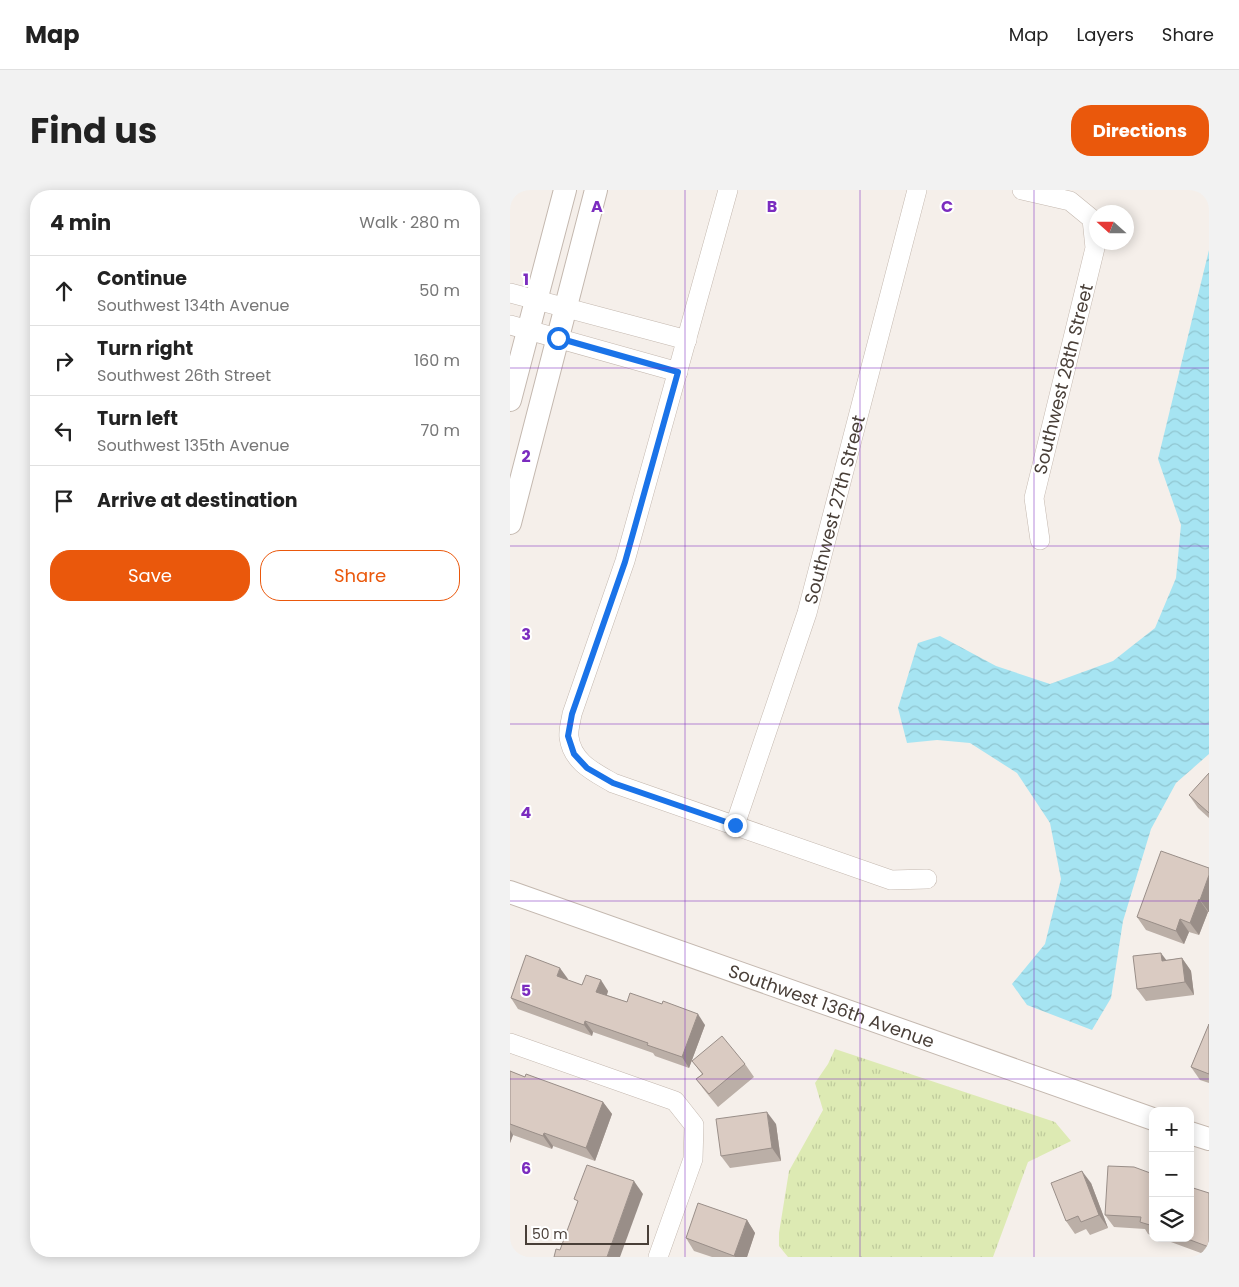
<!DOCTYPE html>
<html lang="en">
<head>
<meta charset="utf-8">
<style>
  :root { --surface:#fff; --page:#f2f2f2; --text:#222; --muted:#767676; --line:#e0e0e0; --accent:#ea580c }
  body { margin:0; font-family:Poppins,sans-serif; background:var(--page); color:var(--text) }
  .controls { position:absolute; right:15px; bottom:15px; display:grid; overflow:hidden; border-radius:10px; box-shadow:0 2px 12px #0003 }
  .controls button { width:45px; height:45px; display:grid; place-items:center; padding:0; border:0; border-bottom:1px solid var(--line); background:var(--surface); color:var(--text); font:25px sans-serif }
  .compass { position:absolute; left:579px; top:15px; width:45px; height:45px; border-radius:50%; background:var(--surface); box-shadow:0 2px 12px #0003; rotate:291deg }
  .scale { position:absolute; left:15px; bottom:12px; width:124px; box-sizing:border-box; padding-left:5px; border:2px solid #493f38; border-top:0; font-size:14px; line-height:18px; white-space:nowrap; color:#493f38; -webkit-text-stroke:4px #fff; paint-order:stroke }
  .stop { position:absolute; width:15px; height:15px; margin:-11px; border:4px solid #1a73e8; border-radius:50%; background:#fff }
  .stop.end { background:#1a73e8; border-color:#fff; box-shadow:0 1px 5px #0008 }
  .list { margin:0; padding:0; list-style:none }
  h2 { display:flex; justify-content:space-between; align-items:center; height:65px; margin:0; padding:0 20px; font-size:21px }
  h2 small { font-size:16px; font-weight:400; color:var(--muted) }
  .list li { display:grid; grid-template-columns:32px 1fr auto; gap:15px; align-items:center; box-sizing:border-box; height:70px; padding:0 20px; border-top:1px solid var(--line) }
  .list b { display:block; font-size:19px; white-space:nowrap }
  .list p { margin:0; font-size:16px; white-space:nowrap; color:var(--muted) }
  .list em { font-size:16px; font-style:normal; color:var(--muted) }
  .actions { display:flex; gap:10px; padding:15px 20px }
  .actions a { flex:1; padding:11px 0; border:1px solid var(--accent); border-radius:20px; text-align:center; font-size:18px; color:var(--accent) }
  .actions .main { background:var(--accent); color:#fff }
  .icon { flex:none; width:28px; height:28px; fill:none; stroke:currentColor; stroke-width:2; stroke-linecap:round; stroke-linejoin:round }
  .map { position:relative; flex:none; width:699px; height:1067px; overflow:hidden; border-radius:20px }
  header { display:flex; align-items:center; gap:30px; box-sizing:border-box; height:70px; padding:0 25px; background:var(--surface); border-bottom:1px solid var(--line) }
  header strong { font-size:24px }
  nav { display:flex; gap:28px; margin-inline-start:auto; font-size:18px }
  .intro { display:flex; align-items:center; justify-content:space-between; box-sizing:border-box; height:120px; padding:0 30px }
  h1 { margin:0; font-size:35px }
  .button { padding:12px 22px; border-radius:20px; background:var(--accent); color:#fff; font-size:18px; font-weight:700 }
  main { display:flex; gap:30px; padding:0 30px }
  aside { flex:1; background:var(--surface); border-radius:20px; box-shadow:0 2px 12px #0003 }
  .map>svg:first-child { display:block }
  .grass { fill:url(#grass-tufts) }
  .water { fill:url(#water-waves) }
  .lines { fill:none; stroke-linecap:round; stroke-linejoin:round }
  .minor-casing { stroke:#c4b8af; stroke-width:20 }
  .tertiary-casing { stroke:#c4b8af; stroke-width:24 }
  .minor { stroke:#fff; stroke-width:19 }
  .tertiary { stroke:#fff; stroke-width:22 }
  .wall { fill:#bbafa7 }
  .shaded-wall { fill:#998e88 }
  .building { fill:#dacbc2; stroke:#998e88 }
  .route { stroke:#1a73e8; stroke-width:6 }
  .grid { fill:none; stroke:#7b2cbf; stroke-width:1; stroke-opacity:0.55 }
  .labels { text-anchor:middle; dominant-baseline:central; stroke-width:4; stroke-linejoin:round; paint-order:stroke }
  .street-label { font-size:18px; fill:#493f38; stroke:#fff }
  .grid-label { font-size:16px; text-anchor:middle; font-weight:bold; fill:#7b2cbf; stroke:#fff; stroke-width:4; stroke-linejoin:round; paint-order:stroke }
</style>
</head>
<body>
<header>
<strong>Map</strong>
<nav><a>Map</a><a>Layers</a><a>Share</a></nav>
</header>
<div class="intro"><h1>Find us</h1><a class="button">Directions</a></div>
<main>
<aside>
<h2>4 min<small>Walk · 280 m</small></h2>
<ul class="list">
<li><svg class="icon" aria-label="ahead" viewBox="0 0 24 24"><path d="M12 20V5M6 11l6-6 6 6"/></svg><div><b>Continue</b><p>Southwest 134th Avenue</p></div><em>50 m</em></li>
<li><svg class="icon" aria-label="right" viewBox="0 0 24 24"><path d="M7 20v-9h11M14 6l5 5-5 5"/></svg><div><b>Turn right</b><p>Southwest 26th Street</p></div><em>160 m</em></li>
<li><svg class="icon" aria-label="left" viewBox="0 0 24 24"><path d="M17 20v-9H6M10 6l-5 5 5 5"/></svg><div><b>Turn left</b><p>Southwest 135th Avenue</p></div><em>70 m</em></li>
<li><svg class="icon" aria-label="arrive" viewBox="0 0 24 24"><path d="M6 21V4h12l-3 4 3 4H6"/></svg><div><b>Arrive at destination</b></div></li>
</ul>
<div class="actions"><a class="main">Save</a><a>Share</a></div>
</aside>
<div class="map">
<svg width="699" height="1067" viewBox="0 0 699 1067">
  <defs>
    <pattern id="grass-tufts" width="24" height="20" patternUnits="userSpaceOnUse" patternTransform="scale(1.25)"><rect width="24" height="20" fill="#ddeab3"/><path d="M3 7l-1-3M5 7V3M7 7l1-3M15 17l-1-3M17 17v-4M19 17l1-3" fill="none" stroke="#bfca9b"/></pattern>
    <pattern id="water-waves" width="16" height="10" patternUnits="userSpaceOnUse" patternTransform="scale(1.25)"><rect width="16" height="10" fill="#a6e4f2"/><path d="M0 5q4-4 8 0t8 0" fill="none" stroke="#90c5d0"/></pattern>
  </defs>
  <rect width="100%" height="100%" fill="#f5efea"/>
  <polygon class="grass" points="325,859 545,932 561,951 518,972 483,1067 278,1067 269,1056 269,1043 279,981 313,920 305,893 318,874"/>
  <polygon class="water" points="699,60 699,564 666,593 641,639 613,731 601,808 582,840 517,815 502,794 535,754 551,689 540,633 507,583 460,553 427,550 397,553 388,518 408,453 430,446 486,476 540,494 603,471 645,438 666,388 671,335 648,269"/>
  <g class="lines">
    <defs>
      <g id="minor">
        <path d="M 218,0 L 115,371 L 62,524 C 61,531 58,540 59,547 C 62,572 84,582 103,593 L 381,690 L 417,689"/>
        <polyline points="512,0 560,11 582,29 585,58 524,308 530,350"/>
        <polyline points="0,103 177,150"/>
        <polyline points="0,135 168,182"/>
        <path id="s1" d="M 225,635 L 297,423 L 407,0"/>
        <polyline points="0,853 165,911 184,935 183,969 148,1067"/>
      </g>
      <g id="tertiary">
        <polyline points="0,210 55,0"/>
        <polyline points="0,333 86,0"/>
        <path id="s2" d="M 0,702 L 643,929"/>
        <polyline points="680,943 699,949"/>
      </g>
    </defs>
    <use href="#minor" class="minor-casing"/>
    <use href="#tertiary" class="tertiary-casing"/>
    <use href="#minor" class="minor"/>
    <use href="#tertiary" class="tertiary"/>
  </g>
  <g class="wall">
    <polygon points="699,583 699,628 688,618 679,605"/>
    <polygon points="699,678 699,722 698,722 689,745 679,742 674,754 636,740 627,727"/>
    <polygon points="672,768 681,781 684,805 636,811 627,799 656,770"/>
    <polygon points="58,789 58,790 72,795 98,801 97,805 117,812 195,835 179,878 145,866 143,863 83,842 82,846 8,819 1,808"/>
    <polygon points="699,834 699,893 690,890 681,877"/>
    <polygon points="182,871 235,874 244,887 208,917 195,901 186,889 192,884"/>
    <polygon points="0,881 15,887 93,912 102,924 85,971 43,956 42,959 3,945 0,953"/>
    <polygon points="266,934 271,971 220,978 211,966"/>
    <polygon points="643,984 643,1046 638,1044 635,1039 604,1037 595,1025"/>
    <polygon points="581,993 598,1038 580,1045 576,1039 565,1044 556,1031"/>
    <polygon points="699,1003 699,1066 650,1048 680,1048"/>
    <polygon points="237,1030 245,1043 237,1067 202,1067 184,1061 176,1048"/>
  </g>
  <g class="shaded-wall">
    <polygon points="699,685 699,722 690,710"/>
    <polygon points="689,709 698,722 689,745 680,733"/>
    <polygon points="670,729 679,742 674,754 666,741"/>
    <polygon points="651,763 660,775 652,771"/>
    <polygon points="672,768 681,781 684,805 675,792"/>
    <polygon points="50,778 58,789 55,798 47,786"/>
    <polygon points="91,790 98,801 94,813 86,802"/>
    <polygon points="188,824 195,835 179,878 172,867"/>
    <polygon points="75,831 83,842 82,846 74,835"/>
    <polygon points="93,912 102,924 85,971 76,958"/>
    <polygon points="257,922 266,934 271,971 262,958"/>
    <polygon points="0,940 3,945 0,953"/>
    <polygon points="34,943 43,956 42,959 33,946"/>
    <polygon points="572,981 581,993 598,1038 589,1025"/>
    <polygon points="124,991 133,1004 110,1067 97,1067"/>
    <polygon points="237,1030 245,1043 237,1067 225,1067 224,1066"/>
  </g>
  <g class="building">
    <polygon points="699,583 699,623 679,605"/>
    <polygon points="651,661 699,678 699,685 690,710 689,709 680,733 670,729 666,741 627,727"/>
    <polygon points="651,763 652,771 672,768 675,792 627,799 623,766"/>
    <polygon points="16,765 50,778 47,786 72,795 76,785 91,790 86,802 117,812 120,803 152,814 153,811 188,824 172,867 137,855 138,853 75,831 74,835 1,808"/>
    <polygon points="699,834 699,884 681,877"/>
    <polygon points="212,846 235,874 199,904 186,889 193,884 182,871"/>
    <polygon points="0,881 15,887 16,884 93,912 76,958 34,943 33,946 0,934"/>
    <polygon points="257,922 262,958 211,966 206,929"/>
    <polygon points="77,975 124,991 97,1067 44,1067 46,1059 50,1060 68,1011 64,1009"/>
    <polygon points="598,976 624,977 643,984 643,1036 630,1032 631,1027 595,1025"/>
    <polygon points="572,981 589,1025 571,1032 568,1026 556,1031 541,993"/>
    <polygon points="680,997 699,1003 699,1057 675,1048 680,1048"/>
    <polygon points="188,1013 237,1030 224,1066 176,1048"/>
  </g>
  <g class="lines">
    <polyline class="route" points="48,148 168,182 115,372 62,524 58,546 64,564 77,578 103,593 225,635"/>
  </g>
  <path class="grid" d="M 175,0 L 175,1067M 350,0 L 350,1067M 524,0 L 524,1067M 0,178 L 699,178M 0,356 L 699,356M 0,534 L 699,534M 0,711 L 699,711M 0,889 L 699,889"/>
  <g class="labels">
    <g class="street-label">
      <text transform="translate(553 189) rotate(-76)">Southwest 28th Street</text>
      <text stroke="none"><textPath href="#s1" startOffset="331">Southwest 27th Street</textPath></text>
      <text stroke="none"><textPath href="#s2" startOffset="341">Southwest 136th Avenue</textPath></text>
    </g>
  </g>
  <g class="grid-label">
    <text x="87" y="22">A</text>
    <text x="262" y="22">B</text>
    <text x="437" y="22">C</text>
    <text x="16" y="95">1</text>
    <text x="16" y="272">2</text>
    <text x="16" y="450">3</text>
    <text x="16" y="628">4</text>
    <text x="16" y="806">5</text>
    <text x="16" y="984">6</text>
  </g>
</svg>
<div class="controls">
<button>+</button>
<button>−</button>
<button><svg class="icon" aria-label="layers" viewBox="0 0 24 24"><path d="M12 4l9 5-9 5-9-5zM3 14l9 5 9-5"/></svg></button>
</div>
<svg class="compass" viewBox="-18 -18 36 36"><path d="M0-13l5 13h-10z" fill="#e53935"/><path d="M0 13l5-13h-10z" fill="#767676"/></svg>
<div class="scale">50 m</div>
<div class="stop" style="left:48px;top:148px"></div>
<div class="stop end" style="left:225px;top:635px"></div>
</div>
</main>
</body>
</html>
